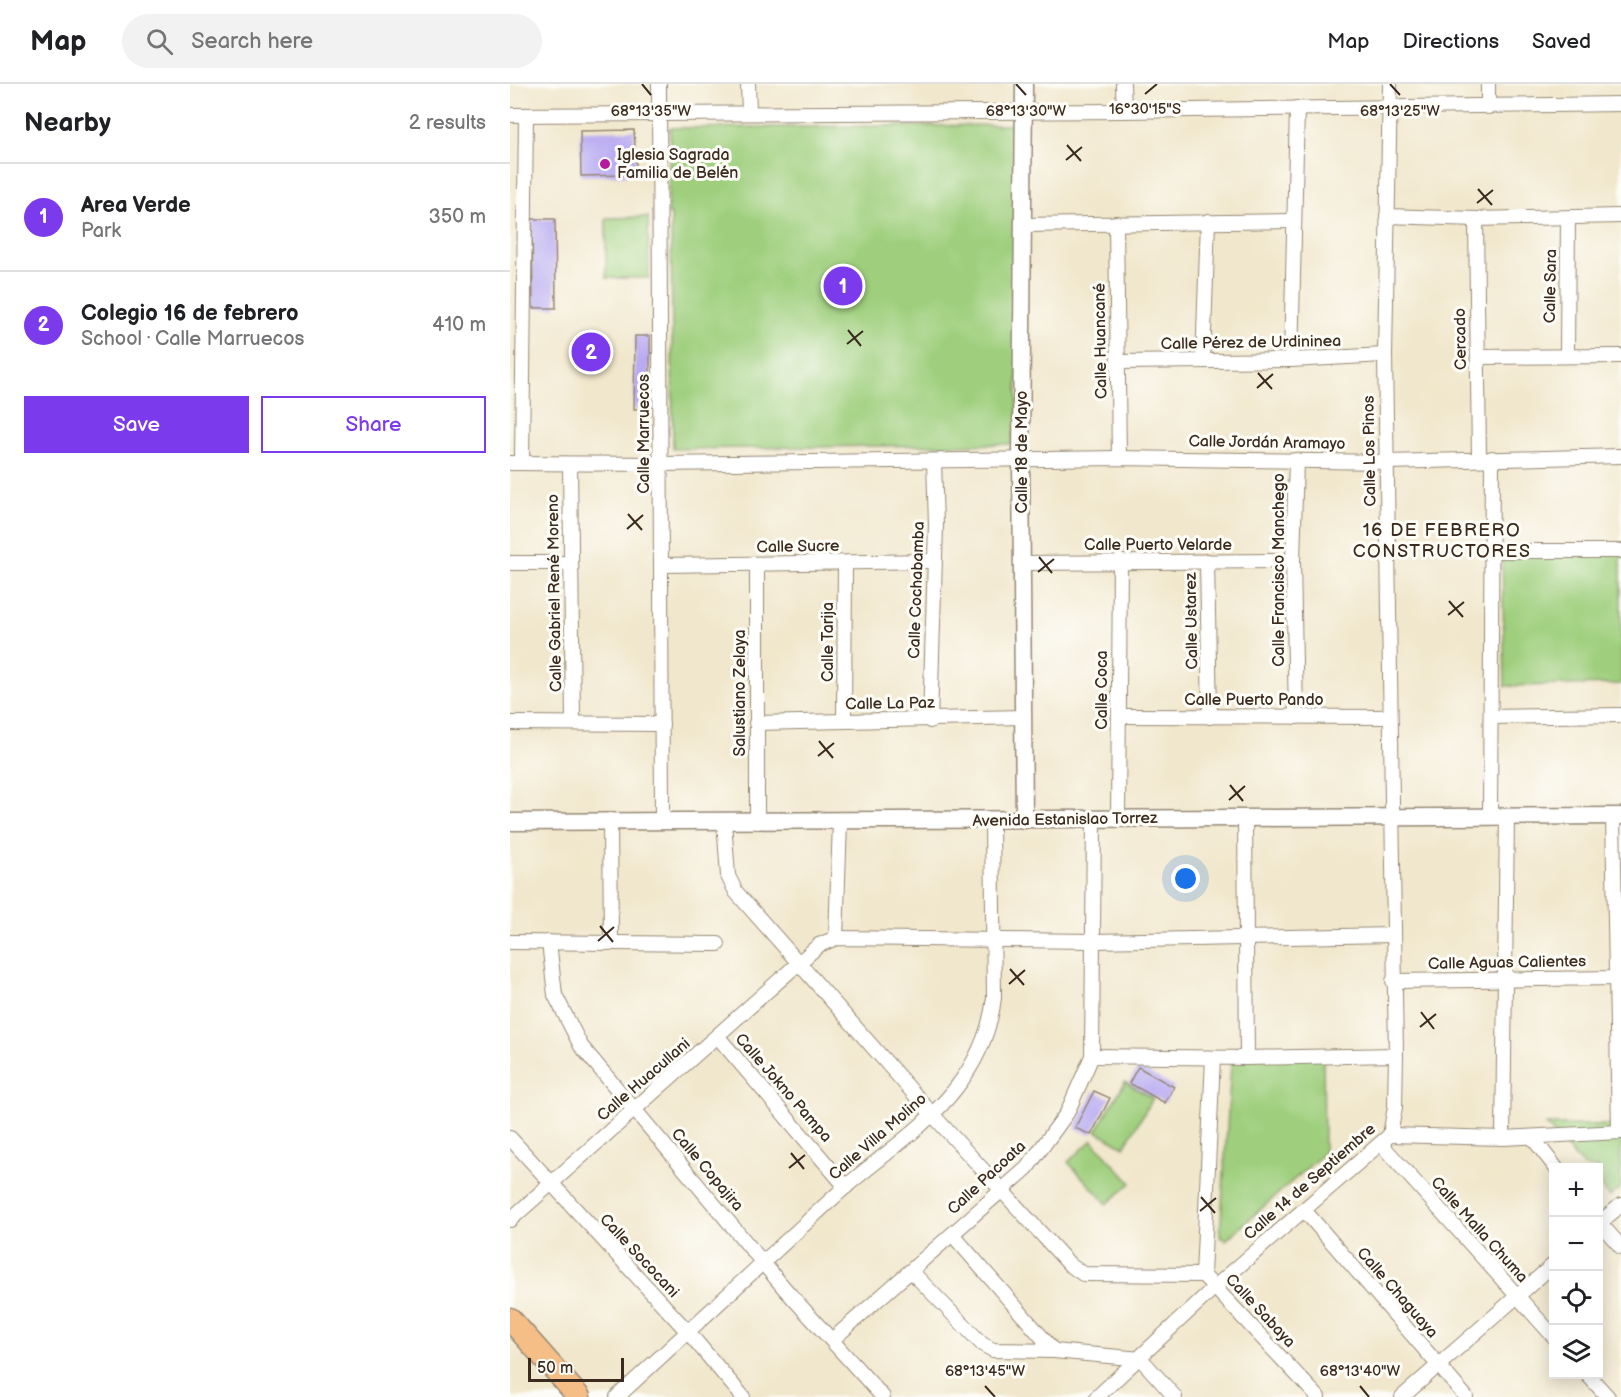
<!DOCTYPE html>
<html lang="en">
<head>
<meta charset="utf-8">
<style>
  :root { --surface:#fff; --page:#f2f2f2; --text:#202124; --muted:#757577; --line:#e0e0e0; --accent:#7c3aed }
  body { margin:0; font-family:"Balsamiq Sans",sans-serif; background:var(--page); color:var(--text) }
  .controls { position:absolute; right:18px; bottom:18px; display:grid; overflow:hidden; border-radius:0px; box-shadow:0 3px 15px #0003 }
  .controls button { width:54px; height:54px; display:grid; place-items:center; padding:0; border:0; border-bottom:2px solid var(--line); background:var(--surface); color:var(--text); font:30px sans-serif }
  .scale { position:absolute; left:18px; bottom:15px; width:96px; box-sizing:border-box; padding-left:6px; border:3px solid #3b2a1e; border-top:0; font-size:16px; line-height:21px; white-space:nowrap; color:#3b2a1e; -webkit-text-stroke:4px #fdfcf7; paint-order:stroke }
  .you { position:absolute; left:676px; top:795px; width:21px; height:21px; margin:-15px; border:4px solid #fff; border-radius:50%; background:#1a73e8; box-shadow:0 0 0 9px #1a73e833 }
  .badge { display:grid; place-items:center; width:39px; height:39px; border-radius:50%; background:var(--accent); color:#fff; font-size:20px; font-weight:700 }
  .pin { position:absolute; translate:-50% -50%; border:3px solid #fff; box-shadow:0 2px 6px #0006 }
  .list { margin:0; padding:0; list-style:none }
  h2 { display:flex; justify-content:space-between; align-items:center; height:78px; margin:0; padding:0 24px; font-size:26px }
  h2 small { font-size:20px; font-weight:400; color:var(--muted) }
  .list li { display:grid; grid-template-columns:39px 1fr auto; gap:18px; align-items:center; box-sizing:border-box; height:108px; padding:0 24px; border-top:2px solid var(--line) }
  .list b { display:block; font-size:22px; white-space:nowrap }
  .list p { margin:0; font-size:20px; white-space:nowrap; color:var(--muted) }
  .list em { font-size:20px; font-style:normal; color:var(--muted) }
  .actions { display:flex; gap:12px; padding:18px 24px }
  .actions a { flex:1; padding:14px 0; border:2px solid var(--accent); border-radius:0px; text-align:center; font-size:21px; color:var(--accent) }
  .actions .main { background:var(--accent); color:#fff }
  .icon { flex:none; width:33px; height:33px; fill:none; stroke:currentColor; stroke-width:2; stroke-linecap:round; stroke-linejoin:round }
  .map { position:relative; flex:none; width:1111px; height:1313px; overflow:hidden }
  header { display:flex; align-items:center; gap:36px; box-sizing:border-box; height:84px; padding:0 30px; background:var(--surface); border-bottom:2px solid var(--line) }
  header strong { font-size:28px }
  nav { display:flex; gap:33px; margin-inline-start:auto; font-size:21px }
  .search { width:420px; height:54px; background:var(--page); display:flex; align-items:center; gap:15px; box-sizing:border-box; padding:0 21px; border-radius:33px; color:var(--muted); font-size:22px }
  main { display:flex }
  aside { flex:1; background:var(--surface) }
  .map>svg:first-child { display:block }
  .green { fill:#9fcf7d; stroke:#6d7c4e; stroke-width:1.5 }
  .building { fill:#b9abf2 }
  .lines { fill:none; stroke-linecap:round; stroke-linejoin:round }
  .minor-casing { stroke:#968875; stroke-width:16 }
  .tertiary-casing { stroke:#968875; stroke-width:19 }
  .primary-casing { stroke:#968875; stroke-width:25 }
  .minor { stroke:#fff; stroke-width:14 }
  .tertiary { stroke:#fff; stroke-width:16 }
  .primary { stroke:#f6be87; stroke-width:22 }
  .ticks { fill:none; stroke:#3b2a1e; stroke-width:2 }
  .poi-dot { fill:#b5179e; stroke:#fdfcf7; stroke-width:2 }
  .labels { text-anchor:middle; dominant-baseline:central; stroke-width:6; stroke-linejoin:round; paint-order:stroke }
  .poi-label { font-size:16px; fill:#3b2a1e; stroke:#fdfcf7; text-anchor:start }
  .street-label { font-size:16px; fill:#3b2a1e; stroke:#fdfcf7 }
  .neighbourhood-label { font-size:18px; letter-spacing:1.5px; fill:#3b2a1e; stroke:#fdfcf7 }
  .ticks-label { font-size:15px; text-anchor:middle; fill:#3b2a1e; stroke:#fdfcf7; stroke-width:6; stroke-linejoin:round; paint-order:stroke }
</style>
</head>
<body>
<header>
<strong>Map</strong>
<div class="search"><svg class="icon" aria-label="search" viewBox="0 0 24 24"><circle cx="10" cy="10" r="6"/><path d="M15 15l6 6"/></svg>Search here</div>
<nav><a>Map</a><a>Directions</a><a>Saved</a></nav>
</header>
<main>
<aside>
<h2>Nearby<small>2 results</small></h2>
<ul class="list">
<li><span class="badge">1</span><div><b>Area Verde</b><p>Park</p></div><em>350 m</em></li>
<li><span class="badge">2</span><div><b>Colegio 16 de febrero</b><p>School · Calle Marruecos</p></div><em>410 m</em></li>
</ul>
<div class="actions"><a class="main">Save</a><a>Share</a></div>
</aside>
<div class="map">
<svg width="1111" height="1313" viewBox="0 0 1111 1313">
  <rect width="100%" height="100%" fill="#fdfcf7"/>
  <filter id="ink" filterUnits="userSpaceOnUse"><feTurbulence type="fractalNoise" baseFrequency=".0167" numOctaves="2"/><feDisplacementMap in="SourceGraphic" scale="12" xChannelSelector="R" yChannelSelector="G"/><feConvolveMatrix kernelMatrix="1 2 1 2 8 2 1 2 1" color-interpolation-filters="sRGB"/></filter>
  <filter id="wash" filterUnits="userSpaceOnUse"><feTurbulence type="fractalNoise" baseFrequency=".008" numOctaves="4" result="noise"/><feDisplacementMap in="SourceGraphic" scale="24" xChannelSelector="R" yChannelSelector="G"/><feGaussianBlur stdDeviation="1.35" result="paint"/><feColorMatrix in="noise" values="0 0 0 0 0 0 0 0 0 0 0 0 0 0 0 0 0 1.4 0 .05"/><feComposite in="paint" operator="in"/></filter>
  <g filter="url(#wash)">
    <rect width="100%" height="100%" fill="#f1e7cc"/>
    <g class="green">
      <polygon points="507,41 507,350 503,350 503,360 163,365 161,130 158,130 160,44"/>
      <polygon points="138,133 139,194 96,194 96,134"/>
      <polygon points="1111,461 1111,600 995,602 992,472"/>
      <polygon points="722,965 813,965 814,1069 716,1156 710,1153"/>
      <polygon points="615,998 643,1014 614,1063 586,1047"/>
      <polygon points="1111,1034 1111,1103 1100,1113 1089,1100 1088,1084 1074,1083 1036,1041 1100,1041"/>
      <polygon points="582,1056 621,1099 597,1120 558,1078"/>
    </g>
    <g id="blocks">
      <g class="building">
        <polygon points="124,46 126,81 117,91 71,92 70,47"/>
        <polygon points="22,135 45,135 46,224 23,224"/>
        <polygon points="125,252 140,252 140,325 124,325"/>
        <polygon points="628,983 664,1003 655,1019 619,999"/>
        <polygon points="584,1007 600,1014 581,1051 565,1044"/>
      </g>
    </g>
  </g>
  <g filter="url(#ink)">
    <use href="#blocks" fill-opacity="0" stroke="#968875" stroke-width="1.5"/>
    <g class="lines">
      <defs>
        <g id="minor">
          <polyline points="149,0 152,737"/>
          <polyline points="238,0 239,28"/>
          <polyline points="613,0 614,27"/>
          <polyline points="978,0 978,23"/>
          <polyline points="0,31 614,27 1111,20"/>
          <polyline points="877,132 966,135 1111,132"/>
          <polyline points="966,135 969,374"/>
          <polyline points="606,139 609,374"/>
          <polyline points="513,141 782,137"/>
          <polyline points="1057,271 1058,134"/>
          <polyline points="968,273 1111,272"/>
          <polyline points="781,276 787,24"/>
          <polyline points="693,277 698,137"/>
          <polyline points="608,278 781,276 875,271"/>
          <polyline points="12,378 16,31"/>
          <polyline points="0,379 150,380 609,374 877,378 1111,372"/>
          <polyline points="60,380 63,638"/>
          <polyline points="983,467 1111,467"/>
          <polyline points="697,477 700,633"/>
          <polyline points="0,479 60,479"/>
          <polyline points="514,479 783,477"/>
          <polyline points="152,481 424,477"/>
          <polyline points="609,632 880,633"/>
          <polyline points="786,633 783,477 786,376"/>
          <polyline points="981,633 1111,631"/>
          <polyline points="334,637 335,479"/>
          <polyline points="420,637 426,441 424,377"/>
          <polyline points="0,639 152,640"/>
          <polyline points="246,639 513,633"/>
          <polyline points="980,732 982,374"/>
          <polyline points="1103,732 1109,1047"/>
          <polyline points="735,733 737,974"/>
          <polyline points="100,736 101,858"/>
          <polyline points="608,736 610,477"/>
          <polyline points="214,737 218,792 226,808 421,1029 560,1181 573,1190 693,1191"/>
          <polyline points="247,738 247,480"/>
          <polyline points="326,854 330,737"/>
          <polyline points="0,858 208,860"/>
          <polyline points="39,858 45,911 71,962 275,1205 373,1313"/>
          <polyline points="883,897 1111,894"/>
          <polyline points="208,953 336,1103"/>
          <polyline points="582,972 737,974 886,971"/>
          <polyline points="703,974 693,1191 808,1313"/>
          <polyline points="880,1051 993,1054 1111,1048"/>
          <polyline points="1022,1053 1046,1084"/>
          <polyline points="0,1054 178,1248 233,1313"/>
          <polyline points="993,1054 997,732"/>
          <polyline points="871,1060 1044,1253"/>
          <polyline points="794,1126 956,1313"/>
          <polyline points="0,1136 309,861 326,854 583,857 883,851"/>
          <polyline points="1088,1137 1111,1163"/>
          <polyline points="1088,1140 1111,1121"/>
          <polyline points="442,1150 544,1267"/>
          <polyline points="401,1187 472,1260 483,1266 544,1267 631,1275 665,1313"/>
          <polyline points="322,1256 517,1084 557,1029 582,972 584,734"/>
          <polyline points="1077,1290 1098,1313"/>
          <path d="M 107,1313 C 183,1243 258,1173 334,1104 C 371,1072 416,1043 446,1004 C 467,977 480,947 484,914 L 482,737"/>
          <polyline points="587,1313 706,1202 880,1051 885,1023 886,971 875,271 880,0"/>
          <polyline points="892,1313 1044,1180"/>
        </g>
        <g id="tertiary">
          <polyline points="514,0 511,375 514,736"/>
          <polyline points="0,738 1111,732"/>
        </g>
        <polyline id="primary" points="0,1235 69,1313"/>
      </defs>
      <use href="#minor" class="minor-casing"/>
      <use href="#tertiary" class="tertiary-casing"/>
      <use href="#primary" class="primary-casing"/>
      <use href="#minor" class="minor"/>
      <use href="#tertiary" class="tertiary"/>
      <use href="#primary" class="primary"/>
    </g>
  </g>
  <path class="ticks" d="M 132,0 L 141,11M 506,0 L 516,11M 880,0 L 890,11M 635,10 L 647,0M 557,61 L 571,77M 556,76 L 572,63M 968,105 L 982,121M 967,119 L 983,106M 338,246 L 351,262M 337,260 L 353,247M 748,289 L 762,305M 747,304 L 763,290M 118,430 L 132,446M 117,445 L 133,431M 529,473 L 542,489M 528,488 L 544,475M 939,517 L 953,533M 938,531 L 954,518M 309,657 L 323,674M 308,672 L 324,659M 720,701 L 733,717M 719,716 L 735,702M 90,842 L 103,858M 88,857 L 104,843M 500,885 L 514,901M 499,900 L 515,886M 911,928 L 924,945M 910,943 L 926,930M 281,1069 L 294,1085M 279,1084 L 295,1071M 691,1113 L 705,1129M 690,1127 L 706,1114M 475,1302 L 485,1313M 850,1302 L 859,1313"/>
  <circle class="poi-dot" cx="95" cy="80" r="6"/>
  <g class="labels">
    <g class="poi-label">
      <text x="107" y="71">Iglesia Sagrada<tspan x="107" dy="18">Familia de Belén</tspan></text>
    </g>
    <g class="street-label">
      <text transform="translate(1041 202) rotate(-89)">Calle Sara</text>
      <text transform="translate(951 255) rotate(-91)">Cercado</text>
      <text transform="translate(591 257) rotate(-91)">Calle Huancané</text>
      <text transform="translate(741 259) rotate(-1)">Calle Pérez de Urdininea</text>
      <text transform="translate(134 350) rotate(-90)">Calle Marruecos</text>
      <text transform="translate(757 359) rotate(1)">Calle Jordán Aramayo</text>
      <text transform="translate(860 367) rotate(-91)">Calle Los Pinos</text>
      <text transform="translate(512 368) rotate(-90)">Calle 18 de Mayo</text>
      <text x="648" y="461">Calle Puerto Velarde</text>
      <text transform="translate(288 463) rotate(-1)">Calle Sucre</text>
      <text transform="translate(769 486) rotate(-90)">Calle Francisco Manchego</text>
      <text transform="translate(407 506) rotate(-88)">Calle Cochabamba</text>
      <text transform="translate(45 509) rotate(-91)">Calle Gabriel René Moreno</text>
      <text transform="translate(682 537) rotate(-91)">Calle Ustarez</text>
      <text transform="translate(318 558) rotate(-90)">Calle Tarija</text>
      <text transform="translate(592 606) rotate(-90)">Calle Coca</text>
      <text transform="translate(230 609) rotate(-90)">Salustiano Zelaya</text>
      <text x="744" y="616">Calle Puerto Pando</text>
      <text transform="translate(380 620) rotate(-1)">Calle La Paz</text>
      <text transform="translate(555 736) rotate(-1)">Avenida Estanislao Torrez</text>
      <text transform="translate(997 879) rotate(-1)">Calle Aguas Calientes</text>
      <text transform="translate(134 996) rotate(-41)">Calle Huacullani</text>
      <text transform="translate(273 1004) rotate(49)">Calle Jokno Pampa</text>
      <text transform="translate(368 1053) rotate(-41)">Calle Villa Molino</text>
      <text transform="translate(197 1086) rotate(50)">Calle Copajira</text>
      <text transform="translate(477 1094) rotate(-43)">Calle Pacoata</text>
      <text transform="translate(800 1098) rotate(-41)">Calle 14 de Septiembre</text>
      <text transform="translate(969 1146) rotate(48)">Calle Malla Chuma</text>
      <text transform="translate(129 1172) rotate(47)">Calle Sococani</text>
      <text transform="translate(887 1209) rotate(49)">Calle Chaguaya</text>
      <text transform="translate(750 1227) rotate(47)">Calle Sabaya</text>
    </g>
    <g class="neighbourhood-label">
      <text x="932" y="446">16 DE FEBRERO<tspan x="932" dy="21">CONSTRUCTORES</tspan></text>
    </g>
  </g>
  <g class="ticks-label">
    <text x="635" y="30">16°30'15"S</text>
    <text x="141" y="32">68°13'35"W</text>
    <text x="516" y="32">68°13'30"W</text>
    <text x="890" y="32">68°13'25"W</text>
    <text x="475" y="1292">68°13'45"W</text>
    <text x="850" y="1292">68°13'40"W</text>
  </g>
</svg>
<div class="controls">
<button>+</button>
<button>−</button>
<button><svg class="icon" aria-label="locate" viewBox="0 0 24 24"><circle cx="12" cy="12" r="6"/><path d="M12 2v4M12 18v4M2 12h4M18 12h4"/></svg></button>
<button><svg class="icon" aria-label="layers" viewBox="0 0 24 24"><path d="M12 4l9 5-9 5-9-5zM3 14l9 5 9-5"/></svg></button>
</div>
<div class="scale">50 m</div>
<div class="you"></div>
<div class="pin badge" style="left:333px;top:202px">1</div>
<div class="pin badge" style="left:81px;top:268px">2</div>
</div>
</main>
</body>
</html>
